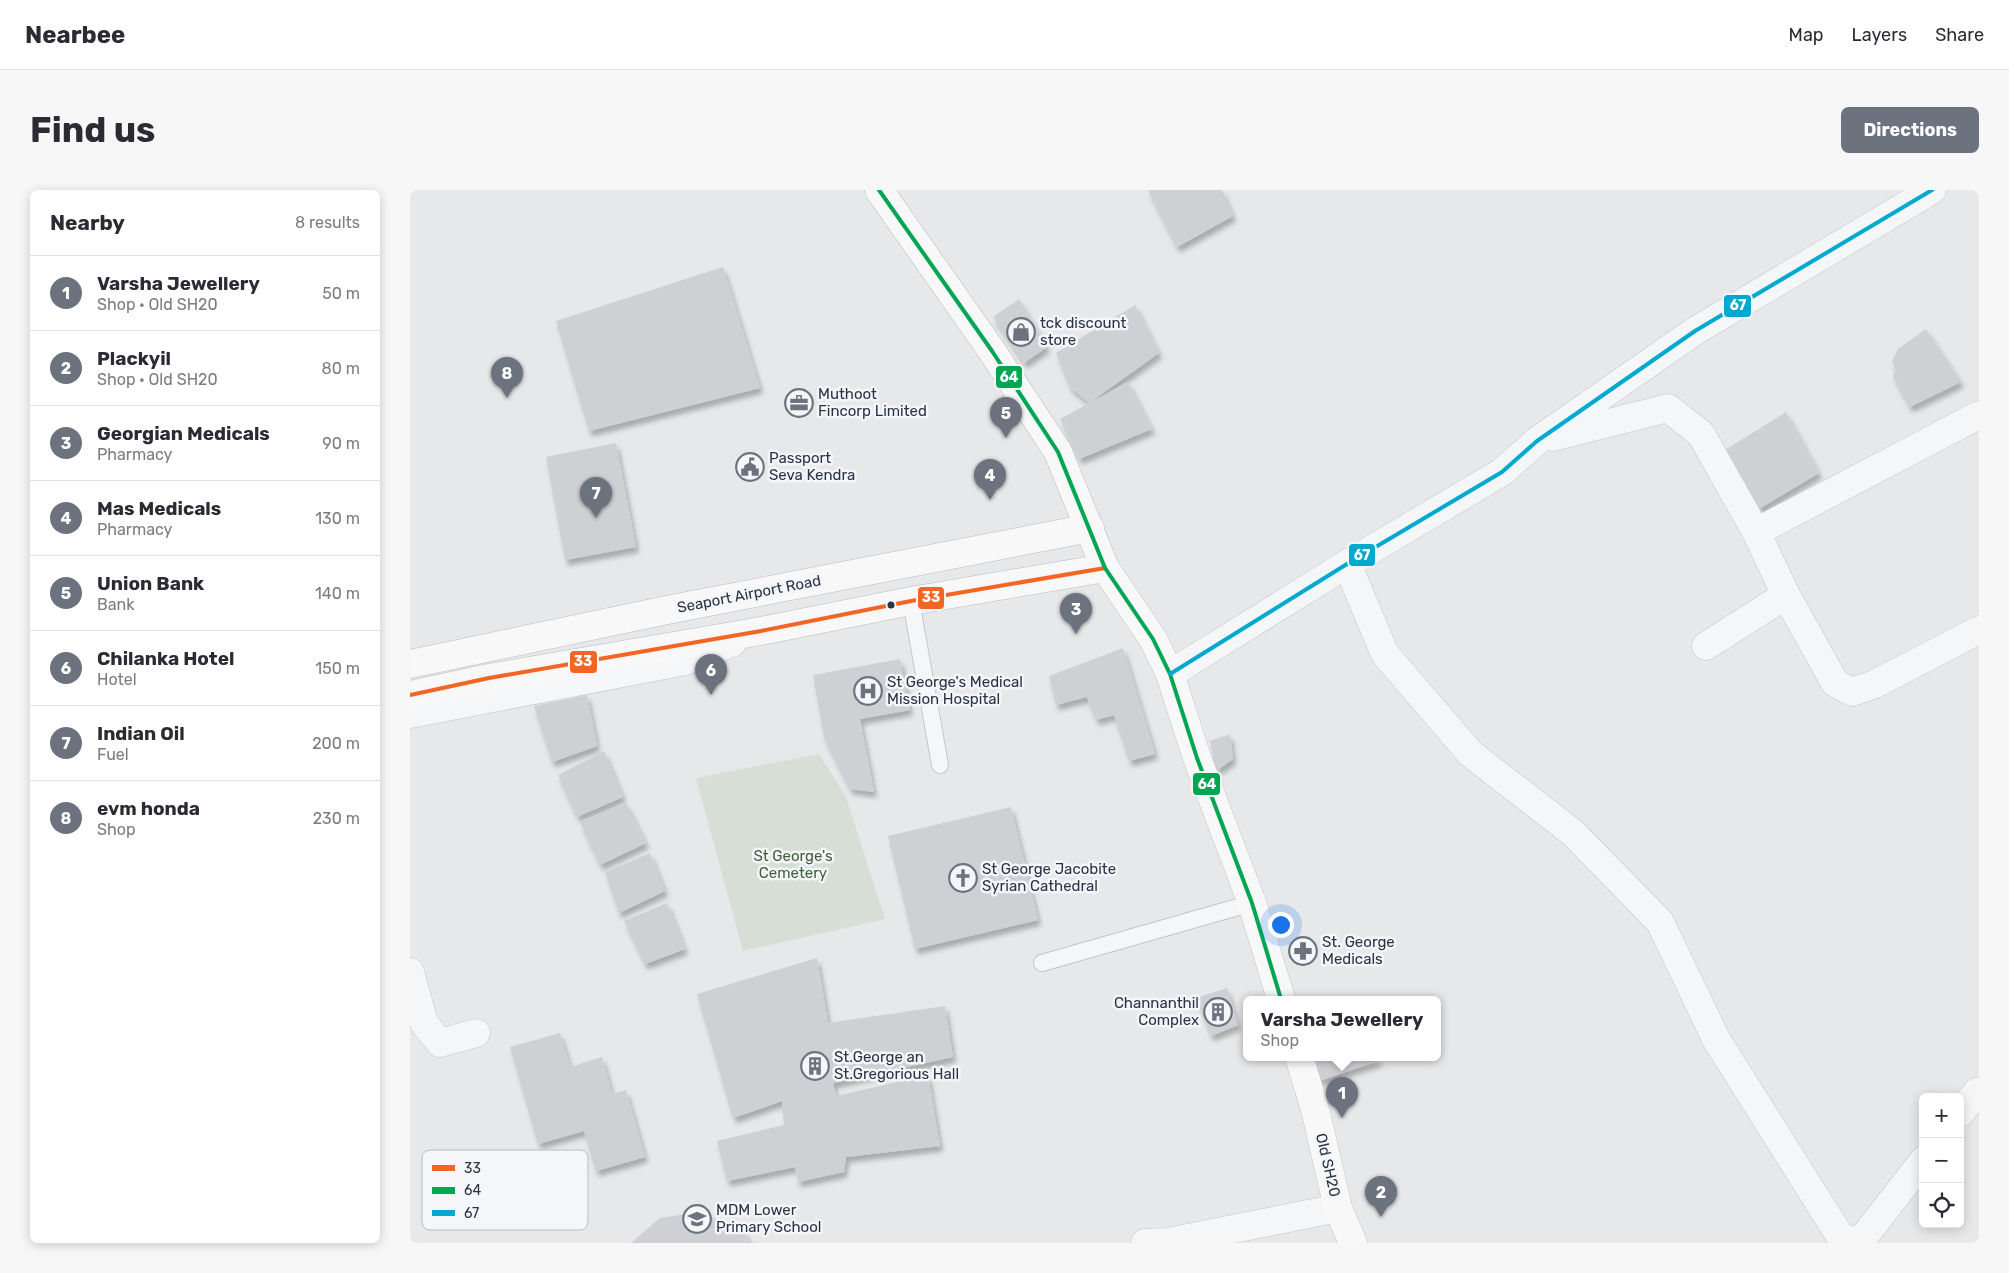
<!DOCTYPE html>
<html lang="en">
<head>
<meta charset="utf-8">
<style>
  :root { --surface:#fff; --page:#f7f7f7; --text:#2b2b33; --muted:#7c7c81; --line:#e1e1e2; --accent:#6c737f }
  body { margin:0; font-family:Rubik,sans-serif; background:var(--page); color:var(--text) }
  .controls { position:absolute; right:15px; bottom:15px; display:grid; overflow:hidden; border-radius:8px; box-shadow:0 2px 12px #0003 }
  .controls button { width:45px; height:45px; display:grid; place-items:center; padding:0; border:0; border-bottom:1px solid var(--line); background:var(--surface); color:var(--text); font:25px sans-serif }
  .you { position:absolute; left:870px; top:734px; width:18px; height:18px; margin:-12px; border:4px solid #fff; border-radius:50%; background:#1a73e8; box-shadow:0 0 0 8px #1a73e833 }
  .badge { display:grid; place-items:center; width:32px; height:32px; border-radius:50%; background:var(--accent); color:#fff; font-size:16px; font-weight:700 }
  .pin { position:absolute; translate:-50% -41px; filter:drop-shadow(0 1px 2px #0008) }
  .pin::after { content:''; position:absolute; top:26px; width:18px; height:15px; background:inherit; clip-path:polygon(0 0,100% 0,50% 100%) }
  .popup { position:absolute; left:833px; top:806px; width:198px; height:65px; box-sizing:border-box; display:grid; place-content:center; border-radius:8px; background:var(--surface); filter:drop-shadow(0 1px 4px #0005); font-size:16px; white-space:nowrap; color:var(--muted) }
  .popup b { font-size:19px; color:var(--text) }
  .popup::after { content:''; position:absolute; left:50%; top:100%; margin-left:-10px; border:10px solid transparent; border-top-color:var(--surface) }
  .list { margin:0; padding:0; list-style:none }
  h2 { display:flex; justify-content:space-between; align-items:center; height:65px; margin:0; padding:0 20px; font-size:21px }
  h2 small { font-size:16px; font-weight:400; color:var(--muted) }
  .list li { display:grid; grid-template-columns:32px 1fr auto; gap:15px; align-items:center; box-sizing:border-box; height:75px; padding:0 20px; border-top:1px solid var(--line) }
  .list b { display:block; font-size:19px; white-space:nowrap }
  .list p { margin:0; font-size:16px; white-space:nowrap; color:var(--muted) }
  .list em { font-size:16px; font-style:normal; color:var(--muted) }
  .icon { flex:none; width:28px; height:28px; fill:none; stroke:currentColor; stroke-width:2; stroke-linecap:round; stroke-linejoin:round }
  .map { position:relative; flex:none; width:1569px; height:1053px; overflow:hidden; border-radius:8px }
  header { display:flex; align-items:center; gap:30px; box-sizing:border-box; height:70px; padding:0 25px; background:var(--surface); border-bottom:1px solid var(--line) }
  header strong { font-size:24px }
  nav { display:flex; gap:28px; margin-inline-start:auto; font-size:18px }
  .intro { display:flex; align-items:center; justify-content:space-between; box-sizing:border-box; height:120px; padding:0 30px }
  h1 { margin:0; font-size:35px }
  .button { padding:12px 22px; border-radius:8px; background:var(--accent); color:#fff; font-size:18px; font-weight:700 }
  main { display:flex; gap:30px; padding:0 30px }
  aside { flex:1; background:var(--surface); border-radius:8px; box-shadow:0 2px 12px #0003 }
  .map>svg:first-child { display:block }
  .green { fill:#d6ded6 }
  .building { fill:#ced0d3; filter:url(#shadow) }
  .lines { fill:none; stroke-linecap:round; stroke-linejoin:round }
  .service-casing { stroke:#c4c6c8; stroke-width:18 }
  .minor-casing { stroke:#c4c6c8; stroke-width:29 }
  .secondary-casing { stroke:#c4c6c8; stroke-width:29 }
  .trunk-casing { stroke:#b8bbbf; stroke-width:29 }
  .service { stroke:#f5f6f7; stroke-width:16 }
  .minor { stroke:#f5f6f7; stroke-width:28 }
  .secondary { stroke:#f8f8f8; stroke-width:28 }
  .trunk { stroke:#f8f8f8; stroke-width:28 }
  .bus-1-casing { stroke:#f4f6f9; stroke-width:8 }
  .bus-2-casing { stroke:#f4f6f9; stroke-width:8 }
  .bus-3-casing { stroke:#f4f6f9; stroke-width:8 }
  .bus-1 { stroke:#f26522; stroke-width:4 }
  .bus-2 { stroke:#00a651; stroke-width:4 }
  .bus-3 { stroke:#00a9ce; stroke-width:4 }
  .bus-dot { fill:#2b3445; stroke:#f4f6f9; stroke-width:2 }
  .labels { text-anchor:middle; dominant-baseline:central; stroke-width:5; stroke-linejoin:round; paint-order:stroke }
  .poi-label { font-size:15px; fill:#2b3445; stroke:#f4f6f9; text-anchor:start }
  .street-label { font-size:15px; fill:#2b3445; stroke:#f4f6f9 }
  .park-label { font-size:15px; fill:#3f6138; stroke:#f4f6f9 }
  .key { fill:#f4f6f9; stroke:#b8bcc3; stroke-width:1 }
  .key-label { font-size:14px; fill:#2b3445 }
  .line-badge { stroke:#f4f6f9; stroke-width:2 }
  .badge-label { font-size:14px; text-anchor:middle; font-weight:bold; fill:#fff }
</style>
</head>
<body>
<header>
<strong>Nearbee</strong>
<nav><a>Map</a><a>Layers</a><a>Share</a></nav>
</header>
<div class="intro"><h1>Find us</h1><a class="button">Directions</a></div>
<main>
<aside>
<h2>Nearby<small>8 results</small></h2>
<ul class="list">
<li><span class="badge">1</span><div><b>Varsha Jewellery</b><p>Shop · Old SH20</p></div><em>50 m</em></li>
<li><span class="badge">2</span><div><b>Plackyil</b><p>Shop · Old SH20</p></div><em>80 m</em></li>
<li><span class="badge">3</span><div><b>Georgian Medicals</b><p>Pharmacy</p></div><em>90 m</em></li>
<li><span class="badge">4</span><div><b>Mas Medicals</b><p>Pharmacy</p></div><em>130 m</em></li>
<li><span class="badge">5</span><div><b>Union Bank</b><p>Bank</p></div><em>140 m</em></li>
<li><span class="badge">6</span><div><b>Chilanka Hotel</b><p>Hotel</p></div><em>150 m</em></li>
<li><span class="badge">7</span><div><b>Indian Oil</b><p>Fuel</p></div><em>200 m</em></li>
<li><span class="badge">8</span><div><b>evm honda</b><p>Shop</p></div><em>230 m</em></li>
</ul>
</aside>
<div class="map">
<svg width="1569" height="1053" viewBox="0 0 1569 1053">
  <defs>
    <filter id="shadow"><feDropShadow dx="3" dy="5.5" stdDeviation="2.5" flood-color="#0004"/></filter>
  </defs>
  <rect width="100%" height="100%" fill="#e6e8ea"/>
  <polygon class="green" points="409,564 436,607 475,729 333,761 286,588"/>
  <g class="building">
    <polygon points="738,0 812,0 823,26 767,57"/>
    <polygon points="313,77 350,198 179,241 146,131"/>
    <polygon points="609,109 637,157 614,173 583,127"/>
    <polygon points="725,115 749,163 679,213 660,197 646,163"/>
    <polygon points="1516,139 1551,192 1500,217 1483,186 1485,179 1482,171 1488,159"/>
    <polygon points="718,192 742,239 669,269 650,229"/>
    <polygon points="1376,222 1409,283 1349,319 1315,260"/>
    <polygon points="206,253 226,357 155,370 136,267"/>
    <polygon points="713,458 745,564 719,571 704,525 686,530 677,507 646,515 639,486"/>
    <polygon points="490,469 500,520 450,529 464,602 440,599 414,547 403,485"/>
    <polygon points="177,505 187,556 142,572 124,516"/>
    <polygon points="820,544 823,569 806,581 800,551"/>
    <polygon points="194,561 213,607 167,627 148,585"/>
    <polygon points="216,613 236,653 190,675 170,632"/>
    <polygon points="601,617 628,730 505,759 478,646"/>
    <polygon points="240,663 255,701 209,723 195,682"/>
    <polygon points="257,713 275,759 235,774 214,731"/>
    <polygon points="407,768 418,833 535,816 543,867 423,893 426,906 518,885 530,956 436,967 434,982 388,992 385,977 317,991 307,951 374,935 372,911 323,928 287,804"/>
    <polygon points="817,798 828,835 801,846 786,808"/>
    <polygon points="150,843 160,877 192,867 202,904 216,900 235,967 186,981 174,941 128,954 100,857"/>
    <polygon points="902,867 968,867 969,871 909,891"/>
    <polygon points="290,1022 335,1042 339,1053 221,1053 250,1028"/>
  </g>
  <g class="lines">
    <defs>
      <g id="service">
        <polyline points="501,411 530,575"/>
        <polyline points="632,773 842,713"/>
      </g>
      <g id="minor">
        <polyline points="1143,247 1258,218 1291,244 1346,342 1376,405 1425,493 1442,502 1465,494 1569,440"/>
        <polyline points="1346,342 1569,225"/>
        <polyline points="937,374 975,464 1061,564 1163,643 1250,732 1306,849 1430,1046 1440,1052 1453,1048 1513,971"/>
        <polyline points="1296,456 1376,405"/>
        <polyline points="760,484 937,374 1092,282 1127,251 1285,141 1522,0"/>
        <polyline points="0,524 275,471 322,453"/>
        <polyline points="0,782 14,833 30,853 66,843"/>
        <polyline points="1550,923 1567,902"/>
        <polyline points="735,1053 758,1052 928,1018"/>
      </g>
      <g id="secondary">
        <polyline points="695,378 743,449 760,484 787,568 842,713 871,809"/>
        <polyline points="889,867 905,919 928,1018 943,1053"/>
      </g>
      <g id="trunk">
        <polyline points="0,474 257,420 680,338"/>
        <polyline points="0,505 79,488 351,441 501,411 695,378 648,262 582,161 469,0"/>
      </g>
    </defs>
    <use href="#service" class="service-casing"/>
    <use href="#minor" class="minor-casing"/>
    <use href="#secondary" class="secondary-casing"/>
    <use href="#trunk" class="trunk-casing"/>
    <use href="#service" class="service"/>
    <use href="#minor" class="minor"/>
    <use href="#secondary" class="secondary"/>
    <use href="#trunk" class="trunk"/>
    <defs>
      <polyline id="bus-1" points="0,505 79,488 351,441 501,411 695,378"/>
      <polyline id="bus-2" points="469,0 582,161 648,262 695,378 743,449 760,484 787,568 842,713 871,809"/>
      <polyline id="bus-3" points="760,484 937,374 1092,282 1127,251 1285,141 1522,0"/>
    </defs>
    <use href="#bus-1" class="bus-1-casing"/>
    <use href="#bus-2" class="bus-2-casing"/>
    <use href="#bus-3" class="bus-3-casing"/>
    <use href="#bus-1" class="bus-1"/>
    <use href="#bus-2" class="bus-2"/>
    <use href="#bus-3" class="bus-3"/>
  </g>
  <defs>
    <symbol id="shop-ring" viewBox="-11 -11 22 22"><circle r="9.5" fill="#f4f6f9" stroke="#6c737f" stroke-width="1.5"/><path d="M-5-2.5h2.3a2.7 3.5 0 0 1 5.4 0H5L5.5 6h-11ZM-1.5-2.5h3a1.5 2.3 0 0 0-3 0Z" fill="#6c737f"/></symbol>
    <symbol id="office-ring" viewBox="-11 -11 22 22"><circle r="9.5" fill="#f4f6f9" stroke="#6c737f" stroke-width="1.5"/><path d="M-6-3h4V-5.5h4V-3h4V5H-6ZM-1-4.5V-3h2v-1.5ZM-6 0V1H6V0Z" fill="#6c737f"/></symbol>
    <symbol id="civic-ring" viewBox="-11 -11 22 22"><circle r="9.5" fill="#f4f6f9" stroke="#6c737f" stroke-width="1.5"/><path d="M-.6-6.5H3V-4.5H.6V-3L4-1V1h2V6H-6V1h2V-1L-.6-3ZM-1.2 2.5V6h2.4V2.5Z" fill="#6c737f"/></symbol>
    <symbol id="hospital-ring" viewBox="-11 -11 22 22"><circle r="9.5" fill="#f4f6f9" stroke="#6c737f" stroke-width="1.5"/><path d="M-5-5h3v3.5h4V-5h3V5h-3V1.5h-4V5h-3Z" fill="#6c737f"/></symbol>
    <symbol id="church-ring" viewBox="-11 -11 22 22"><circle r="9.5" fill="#f4f6f9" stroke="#6c737f" stroke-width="1.5"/><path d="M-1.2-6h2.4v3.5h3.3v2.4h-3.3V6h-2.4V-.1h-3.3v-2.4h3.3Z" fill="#6c737f"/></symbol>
    <symbol id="pharmacy-ring" viewBox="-11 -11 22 22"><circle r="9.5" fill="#f4f6f9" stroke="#6c737f" stroke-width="1.5"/><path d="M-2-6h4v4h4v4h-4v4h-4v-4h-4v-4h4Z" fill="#6c737f"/></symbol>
    <symbol id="building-ring" viewBox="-11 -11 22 22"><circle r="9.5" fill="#f4f6f9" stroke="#6c737f" stroke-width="1.5"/><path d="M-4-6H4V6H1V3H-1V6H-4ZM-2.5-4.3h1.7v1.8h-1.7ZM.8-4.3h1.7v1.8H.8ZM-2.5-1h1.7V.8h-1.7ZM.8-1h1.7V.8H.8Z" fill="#6c737f"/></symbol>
    <symbol id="school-ring" viewBox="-11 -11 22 22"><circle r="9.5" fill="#f4f6f9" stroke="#6c737f" stroke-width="1.5"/><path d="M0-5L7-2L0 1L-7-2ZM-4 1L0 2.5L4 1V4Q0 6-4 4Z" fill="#6c737f"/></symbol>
  </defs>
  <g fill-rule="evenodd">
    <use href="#shop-ring" x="595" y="126" width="32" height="32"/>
    <use href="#office-ring" x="373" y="197" width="32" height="32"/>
    <use href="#civic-ring" x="324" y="261" width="32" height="32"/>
    <use href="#hospital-ring" x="442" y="485" width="32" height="32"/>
    <use href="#church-ring" x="537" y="672" width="32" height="32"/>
    <use href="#pharmacy-ring" x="877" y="745" width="32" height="32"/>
    <use href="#building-ring" x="792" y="806" width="32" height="32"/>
    <use href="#building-ring" x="389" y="860" width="32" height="32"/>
    <use href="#school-ring" x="271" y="1013" width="32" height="32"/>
  </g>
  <circle class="bus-dot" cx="481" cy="415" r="4.5"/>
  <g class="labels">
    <g class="poi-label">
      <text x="630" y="133">tck discount<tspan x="630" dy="17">store</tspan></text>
      <text x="408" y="204">Muthoot<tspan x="408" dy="17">Fincorp Limited</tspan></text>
      <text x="359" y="268">Passport<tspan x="359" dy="17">Seva Kendra</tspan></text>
      <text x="477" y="492">St George's Medical<tspan x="477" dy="17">Mission Hospital</tspan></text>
      <text x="572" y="679">St George Jacobite<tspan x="572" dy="17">Syrian Cathedral</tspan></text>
      <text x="912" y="752">St. George<tspan x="912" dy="17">Medicals</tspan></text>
      <text x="789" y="813" text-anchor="end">Channanthil<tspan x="789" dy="17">Complex</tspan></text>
      <text x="424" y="867">St.George an<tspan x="424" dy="17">St.Gregorious Hall</tspan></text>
      <text x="306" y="1020">MDM Lower<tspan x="306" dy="17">Primary School</tspan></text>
    </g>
    <g class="street-label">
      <text transform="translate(339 404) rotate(-11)">Seaport Airport Road</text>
      <text transform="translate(918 975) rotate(77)">Old SH20</text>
    </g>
    <g class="park-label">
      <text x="383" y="666">St George's<tspan x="383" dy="17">Cemetery</tspan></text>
    </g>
  </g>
  <rect x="12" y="960" width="166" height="80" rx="8" class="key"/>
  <rect x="22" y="975" width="23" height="6" fill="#f26522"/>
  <rect x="22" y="997" width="23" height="7" fill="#00a651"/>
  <rect x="22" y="1020" width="23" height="6" fill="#00a9ce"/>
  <g class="key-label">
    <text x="54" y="983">33</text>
    <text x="54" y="1005">64</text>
    <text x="54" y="1028">67</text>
  </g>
  <g class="line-badge">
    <rect x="1313" y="104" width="29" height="24" rx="5" fill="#00a9ce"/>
    <rect x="585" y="175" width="28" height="24" rx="5" fill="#00a651"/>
    <rect x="938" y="353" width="28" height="24" rx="5" fill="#00a9ce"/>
    <rect x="507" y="396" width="28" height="24" rx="5" fill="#f26522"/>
    <rect x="159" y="460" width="29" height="24" rx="5" fill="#f26522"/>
    <rect x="782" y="582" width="29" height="24" rx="5" fill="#00a651"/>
  </g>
  <g class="badge-label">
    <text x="1328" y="120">67</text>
    <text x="599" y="192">64</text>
    <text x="952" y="370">67</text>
    <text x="521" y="412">33</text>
    <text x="173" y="476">33</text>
    <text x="797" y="599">64</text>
  </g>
</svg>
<div class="controls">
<button>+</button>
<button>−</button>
<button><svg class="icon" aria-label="locate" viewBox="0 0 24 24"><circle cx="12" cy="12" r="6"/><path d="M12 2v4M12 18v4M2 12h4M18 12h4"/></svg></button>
</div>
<div class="you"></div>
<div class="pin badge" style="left:932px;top:928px">1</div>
<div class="popup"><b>Varsha Jewellery</b>Shop</div>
<div class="pin badge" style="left:971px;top:1027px">2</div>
<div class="pin badge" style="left:666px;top:444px">3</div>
<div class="pin badge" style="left:580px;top:310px">4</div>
<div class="pin badge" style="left:596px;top:248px">5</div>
<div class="pin badge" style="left:301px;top:505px">6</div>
<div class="pin badge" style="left:186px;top:328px">7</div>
<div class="pin badge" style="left:97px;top:208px">8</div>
</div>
</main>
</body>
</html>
